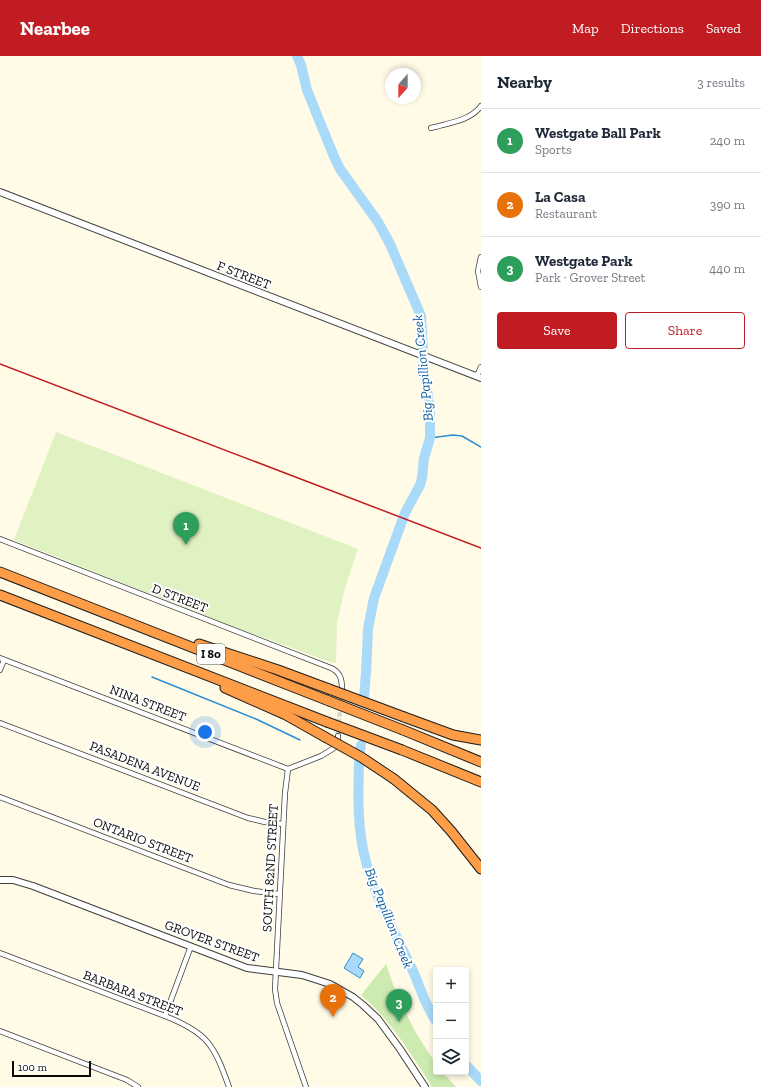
<!DOCTYPE html>
<html lang="en">
<head>
<meta charset="utf-8">
<style>
  :root { --surface:#fff; --page:#f6f6f7; --text:#1f2937; --muted:#747a83; --line:#e0e1e3; --accent:#c01c21 }
  body { margin:0; font-family:"Zilla Slab",serif; background:var(--page); color:var(--text) }
  .controls { position:absolute; right:12px; bottom:12px; display:grid; overflow:hidden; border-radius:4px; box-shadow:0 2px 6px #0003 }
  .controls button { width:36px; height:36px; display:grid; place-items:center; padding:0; border:0; border-bottom:1px solid var(--line); background:var(--surface); color:var(--text); font:20px sans-serif }
  .compass { position:absolute; left:385px; top:12px; width:36px; height:36px; border-radius:50%; background:var(--surface); box-shadow:0 2px 6px #0003; rotate:201deg }
  .scale { position:absolute; left:12px; bottom:10px; width:79px; box-sizing:border-box; padding-left:4px; border:2px solid #0a0a0a; border-top:0; font-size:11px; line-height:14px; white-space:nowrap; color:#0a0a0a; -webkit-text-stroke:3px #fff; paint-order:stroke }
  .you { position:absolute; left:205px; top:676px; width:14px; height:14px; margin:-10px; border:3px solid #fff; border-radius:50%; background:#1a73e8; box-shadow:0 0 0 6px #1a73e833 }
  .badge { display:grid; place-items:center; width:26px; height:26px; border-radius:50%; background:var(--accent); color:#fff; font-size:13px; font-weight:700 }
  .pin { position:absolute; translate:-50% -33px; filter:drop-shadow(0 1px 2px #0008) }
  .pin::after { content:''; position:absolute; top:21px; width:14px; height:12px; background:inherit; clip-path:polygon(0 0,100% 0,50% 100%) }
  .list { margin:0; padding:0; list-style:none }
  h2 { display:flex; justify-content:space-between; align-items:center; height:52px; margin:0; padding:0 16px; font-size:17px }
  h2 small { font-size:13px; font-weight:400; color:var(--muted) }
  .list li { display:grid; grid-template-columns:26px 1fr auto; gap:12px; align-items:center; box-sizing:border-box; height:64px; padding:0 16px; border-top:1px solid var(--line) }
  .list b { display:block; font-size:15px; white-space:nowrap }
  .list p { margin:0; font-size:13px; white-space:nowrap; color:var(--muted) }
  .list em { font-size:13px; font-style:normal; color:var(--muted) }
  .actions { display:flex; gap:8px; padding:12px 16px }
  .actions a { flex:1; padding:9px 0; border:1px solid var(--accent); border-radius:4px; text-align:center; font-size:14px; color:var(--accent) }
  .actions .main { background:var(--accent); color:#fff }
  .icon { flex:none; width:22px; height:22px; fill:none; stroke:currentColor; stroke-width:2; stroke-linecap:round; stroke-linejoin:round }
  .map { position:relative; flex:none; width:481px; height:1031px; overflow:hidden }
  header { display:flex; align-items:center; gap:24px; box-sizing:border-box; height:56px; padding:0 20px; background:var(--accent); color:#fff }
  header strong { font-size:19px }
  nav { display:flex; gap:22px; margin-inline-start:auto; font-size:14px }
  main { display:flex }
  aside { flex:1; background:var(--surface) }
  .map>svg:first-child { display:block }
  .green { fill:#cdebb0 }
  .pitch { fill:#e0f1c2 }
  .water { fill:#a9daf9; stroke:#2c8fd4 }
  .lines { fill:none; stroke-linecap:round; stroke-linejoin:round }
  .stream { stroke:#2c8fd4; stroke-width:1.5 }
  .river { stroke:#a9daf9; stroke-width:10 }
  .minor-tunnel { stroke:#dad7c6; stroke-width:4.5; stroke-dasharray:4.5 2; stroke-linecap:butt }
  .minor-casing { stroke:#3d3d3d; stroke-width:6 }
  .tertiary-casing { stroke:#3d3d3d; stroke-width:8 }
  .motorway-casing { stroke:#1b1b1b; stroke-width:11 }
  .minor { stroke:#fff; stroke-width:4.5 }
  .tertiary { stroke:#fff; stroke-width:6 }
  .motorway { stroke:#fd9d47; stroke-width:9 }
  .rail { stroke:#c01c21; stroke-width:1.5 }
  .motorway-bridge-casing { stroke:#1b1b1b; stroke-width:11; stroke-linecap:butt }
  .motorway-bridge { stroke:#fd9d47; stroke-width:9 }
  .labels { text-anchor:middle; dominant-baseline:central; stroke-width:4; stroke-linejoin:round; paint-order:stroke }
  .shield { fill:#fff; stroke:#545454; stroke-width:1 }
  .shield-label { font-size:12px; font-weight:bold; fill:#0a0a0a }
  .street-label { font-size:13px; fill:#0a0a0a; stroke:#fff }
  .water-label { font-size:14px; font-style:italic; fill:#0e5fa1; stroke:#fff }
</style>
</head>
<body>
<header>
<strong>Nearbee</strong>
<nav><a>Map</a><a>Directions</a><a>Saved</a></nav>
</header>
<main>
<div class="map">
<svg width="481" height="1031" viewBox="0 0 481 1031">
  <rect width="100%" height="100%" fill="#fffbe7"/>
  <path class="green" d="M 386,908 L 394,931 L 406,957 L 416,977 L 436,1008 L 436,1016 L 442,1016 L 456,1031 L 432,1031 C 411,998 391,964 361,939 Z"/>
  <polygon class="pitch" points="56,376 358,493 345,532 337,566 336,606 333,607 231,570 14,484"/>
  <polygon class="water" points="353,897 363,903 358,911 364,915 360,922 344,912"/>
  <g class="lines">
    <g class="stream">
      <polyline points="430,382 453,379 462,380 481,391"/>
      <polyline points="152,621 256,663 300,684"/>
      <polyline points="462,1016 462,1017"/>
    </g>
    <g class="river">
      <polyline points="297,0 301,9 307,34 317,59 335,103 340,113 378,166 390,188 421,260 424,313 430,354 430,382 424,402 422,422 420,429 405,457 374,542 368,573 366,617 364,641"/>
      <polyline points="360,695 361,689"/>
      <path d="M 359,706 C 358,740 357,773 366,806 C 376,843 397,881 413,915 C 421,933 425,949 436,965"/>
      <polyline points="466,1009 481,1025"/>
    </g>
    <polyline class="minor-tunnel" points="338,680 341,637"/>
    <defs>
      <g id="minor">
        <path d="M 431,72 C 448,67 470,65 481,50"/>
        <polyline points="481,201 478,215 481,231"/>
        <polyline points="477,320 481,311"/>
        <path d="M 0,483 L 331,612 C 340,616 342,623 342,633"/>
        <polyline points="0,602 288,713"/>
        <polyline points="0,614 4,604"/>
        <polyline points="0,667 248,762 265,766 283,768"/>
        <polyline points="338,683 338,680"/>
        <polyline points="288,713 285,737 275,933 277,947 306,1031"/>
        <polyline points="288,713 321,700 334,692"/>
        <polyline points="0,741 229,829 254,835 279,838"/>
        <path d="M 0,897 L 165,960 C 208,977 214,989 229,1031"/>
        <polyline points="165,960 191,890"/>
        <polyline points="0,975 127,1024 138,1031"/>
      </g>
      <g id="tertiary">
        <polyline points="0,136 481,322"/>
        <polyline points="0,824 13,824 33,830 247,912 302,919 330,928 353,941 363,949 378,963 400,993 425,1031"/>
      </g>
      <g id="motorway">
        <polyline points="0,516 329,645"/>
        <polyline points="0,539 327,666"/>
        <polyline points="199,588 278,614 329,633"/>
        <polyline points="225,632 286,659 325,681"/>
        <polyline points="404,661 453,679 481,684"/>
        <polyline points="403,674 481,706"/>
        <polyline points="402,694 481,726"/>
        <polyline points="394,723 432,754 451,775 481,813"/>
      </g>
    </defs>
    <use href="#minor" class="minor-casing"/>
    <use href="#tertiary" class="tertiary-casing"/>
    <use href="#motorway" class="motorway-casing"/>
    <use href="#minor" class="minor"/>
    <use href="#tertiary" class="tertiary"/>
    <use href="#motorway" class="motorway"/>
    <polyline class="rail" points="0,308 481,492"/>
    <defs>
      <g id="motorway-bridge">
        <polyline points="329,633 404,661"/>
        <polyline points="329,645 403,674"/>
        <polyline points="327,666 402,694"/>
        <polyline points="325,681 361,701 394,723"/>
      </g>
    </defs>
    <use href="#motorway-bridge" class="motorway-bridge-casing"/>
    <use href="#motorway-bridge" class="motorway-bridge"/>
  </g>
  <g class="labels">
    <rect class="shield" x="197" y="588" width="28" height="20" rx="3"/>
    <g class="shield-label">
      <text x="211" y="598">I 80</text>
    </g>
    <g class="street-label">
      <text transform="translate(244 219) rotate(21)">F STREET</text>
      <text transform="translate(180 542) rotate(21)">D STREET</text>
      <text transform="translate(148 647) rotate(21)">NINA STREET</text>
      <text transform="translate(145 710) rotate(21)">PASADENA AVENUE</text>
      <text transform="translate(143 784) rotate(21)">ONTARIO STREET</text>
      <text transform="translate(270 812) rotate(-87)">SOUTH 82ND STREET</text>
      <text transform="translate(212 885) rotate(20)">GROVER STREET</text>
      <text transform="translate(133 937) rotate(21)">BARBARA STREET</text>
    </g>
    <g class="water-label">
      <text transform="translate(423 312) rotate(-96)">Big Papillion Creek</text>
      <text transform="translate(389 862) rotate(68)">Big Papillion Creek</text>
    </g>
  </g>
</svg>
<div class="controls">
<button>+</button>
<button>−</button>
<button><svg class="icon" aria-label="layers" viewBox="0 0 24 24"><path d="M12 4l9 5-9 5-9-5zM3 14l9 5 9-5"/></svg></button>
</div>
<svg class="compass" viewBox="-18 -18 36 36"><path d="M0-13l5 13h-10z" fill="#e53935"/><path d="M0 13l5-13h-10z" fill="#747a83"/></svg>
<div class="scale">100 m</div>
<div class="you"></div>
<div class="pin badge" style="left:186px;top:489px;background:#2e9e5b">1</div>
<div class="pin badge" style="left:333px;top:961px;background:#e8710a">2</div>
<div class="pin badge" style="left:399px;top:966px;background:#2e9e5b">3</div>
</div>
<aside>
<h2>Nearby<small>3 results</small></h2>
<ul class="list">
<li><span class="badge" style="background:#2e9e5b">1</span><div><b>Westgate Ball Park</b><p>Sports</p></div><em>240 m</em></li>
<li><span class="badge" style="background:#e8710a">2</span><div><b>La Casa</b><p>Restaurant</p></div><em>390 m</em></li>
<li><span class="badge" style="background:#2e9e5b">3</span><div><b>Westgate Park</b><p>Park · Grover Street</p></div><em>440 m</em></li>
</ul>
<div class="actions"><a class="main">Save</a><a>Share</a></div>
</aside>
</main>
</body>
</html>
